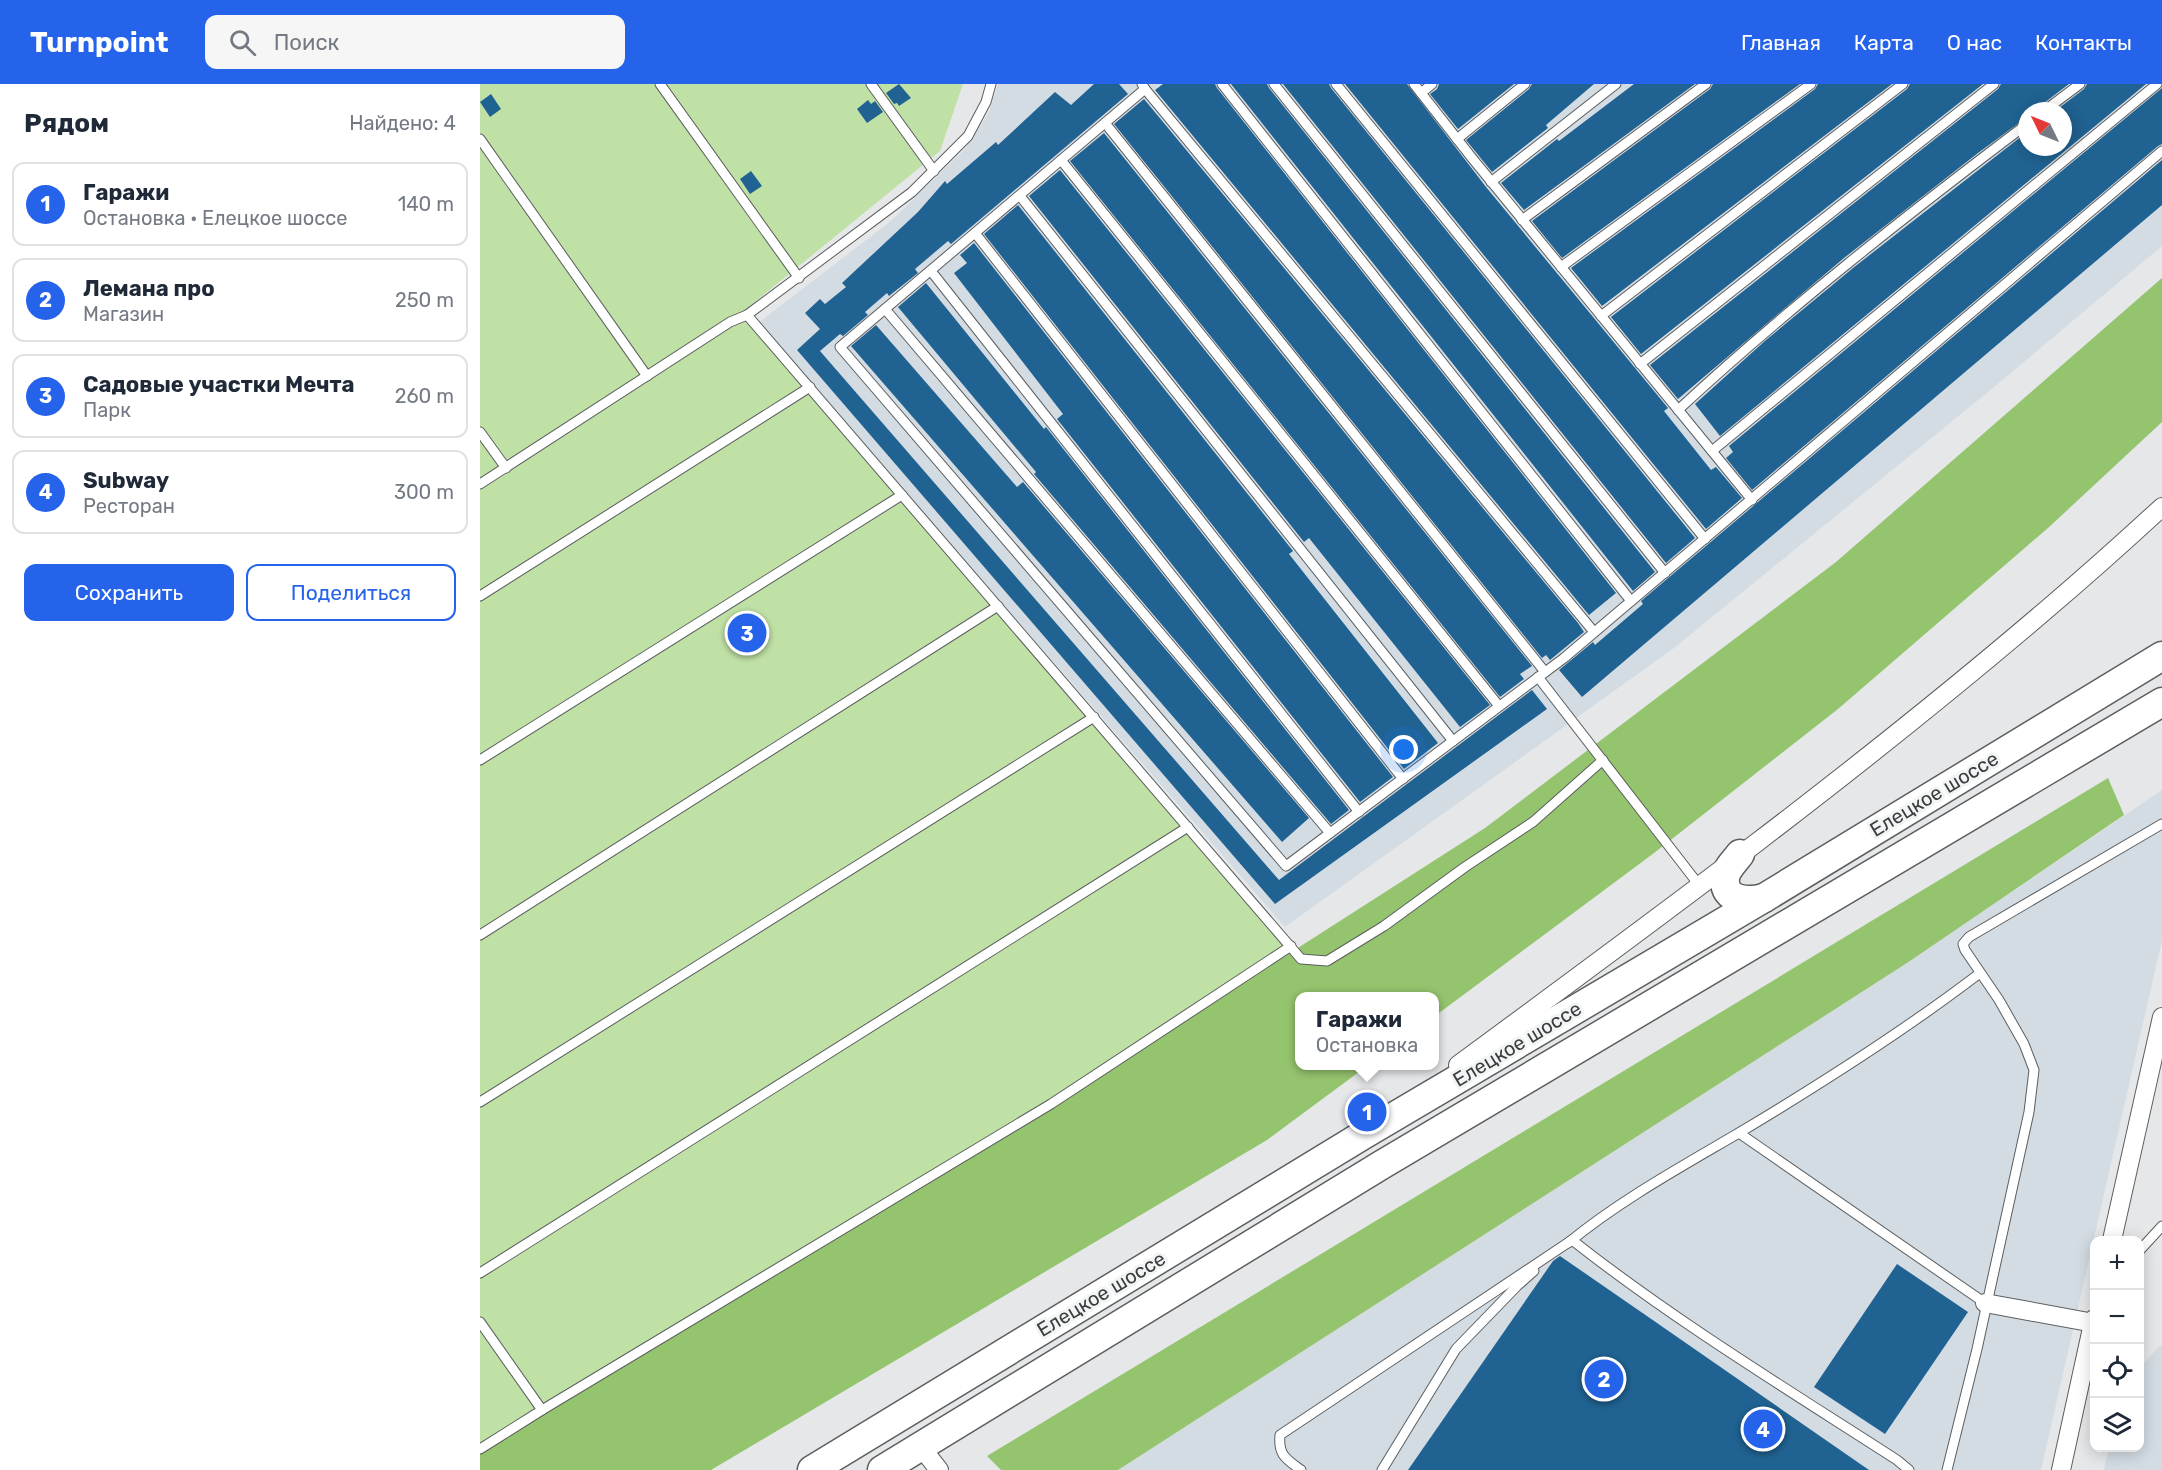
<!DOCTYPE html>
<html lang="ru">
<head>
<meta charset="utf-8">
<style>
  :root { --surface:#fff; --page:#f6f6f7; --text:#1f2937; --muted:#747a83; --line:#e0e1e3; --accent:#2563eb }
  body { margin:0; font-family:Rubik,sans-serif; background:var(--page); color:var(--text) }
  .controls { position:absolute; right:18px; bottom:18px; display:grid; overflow:hidden; border-radius:12px; box-shadow:0 3px 15px #0003 }
  .controls button { width:54px; height:54px; display:grid; place-items:center; padding:0; border:0; border-bottom:2px solid var(--line); background:var(--surface); color:var(--text); font:30px sans-serif }
  .compass { position:absolute; left:1538px; top:18px; width:54px; height:54px; border-radius:50%; background:var(--surface); box-shadow:0 3px 15px #0003; rotate:313deg }
  .you { position:absolute; left:924px; top:666px; width:21px; height:21px; margin:-15px; border:4px solid #fff; border-radius:50%; background:#1a73e8; box-shadow:0 0 0 9px #1a73e833 }
  .badge { display:grid; place-items:center; width:39px; height:39px; border-radius:50%; background:var(--accent); color:#fff; font-size:20px; font-weight:700 }
  .pin { position:absolute; translate:-50% -50%; border:3px solid #fff; box-shadow:0 2px 6px #0006 }
  .popup { position:absolute; left:815px; top:908px; width:144px; height:78px; box-sizing:border-box; display:grid; place-content:center; border-radius:12px; background:var(--surface); filter:drop-shadow(0 2px 4px #0005); font-size:20px; white-space:nowrap; color:var(--muted) }
  .popup b { font-size:22px; color:var(--text) }
  .popup::after { content:''; position:absolute; left:50%; top:100%; margin-left:-12px; border:12px solid transparent; border-top-color:var(--surface) }
  .list { margin:0; padding:0; list-style:none }
  h2 { display:flex; justify-content:space-between; align-items:center; height:78px; margin:0; padding:0 24px; font-size:26px }
  h2 small { font-size:20px; font-weight:400; color:var(--muted) }
  .list li { display:grid; grid-template-columns:39px 1fr auto; gap:18px; align-items:center; box-sizing:border-box; height:84px; margin:0 12px 12px; padding:0 12px; border:2px solid var(--line); border-radius:12px }
  .list b { display:block; font-size:22px; white-space:nowrap }
  .list p { margin:0; font-size:20px; white-space:nowrap; color:var(--muted) }
  .list em { font-size:20px; font-style:normal; color:var(--muted) }
  .actions { display:flex; gap:12px; padding:18px 24px }
  .actions a { flex:1; padding:14px 0; border:2px solid var(--accent); border-radius:12px; text-align:center; font-size:21px; color:var(--accent) }
  .actions .main { background:var(--accent); color:#fff }
  .icon { flex:none; width:33px; height:33px; fill:none; stroke:currentColor; stroke-width:2; stroke-linecap:round; stroke-linejoin:round }
  .map { position:relative; flex:none; width:1682px; height:1386px; overflow:hidden }
  header { display:flex; align-items:center; gap:36px; box-sizing:border-box; height:84px; padding:0 30px; background:var(--accent); color:#fff }
  header strong { font-size:28px }
  nav { display:flex; gap:33px; margin-inline-start:auto; font-size:21px }
  .search { width:420px; height:54px; background:var(--page); display:flex; align-items:center; gap:15px; box-sizing:border-box; padding:0 21px; border-radius:12px; color:var(--muted); font-size:22px }
  main { display:flex }
  aside { flex:1; background:var(--surface) }
  .map>svg:first-child { display:block }
  .built { fill:#d3dce3; fill-rule:evenodd }
  .green { fill:#c0e1a6 }
  .forest { fill:#95c46e }
  .building { fill:#206291 }
  .lines { fill:none; stroke-linecap:round; stroke-linejoin:round }
  .service-casing { stroke:#5c5e5f; stroke-width:11 }
  .minor-casing { stroke:#5c5e5f; stroke-width:20 }
  .primary-casing { stroke:#5c5e5f; stroke-width:31 }
  .service { stroke:#fff; stroke-width:9 }
  .minor { stroke:#fff; stroke-width:18 }
  .primary { stroke:#fff; stroke-width:28 }
  .labels { text-anchor:middle; dominant-baseline:central; stroke-width:6; stroke-linejoin:round; paint-order:stroke }
  .street-label { font-size:20px; fill:#3c3d3d; stroke:#f2f5f6 }
</style>
</head>
<body>
<header>
<strong>Turnpoint</strong>
<div class="search"><svg class="icon" aria-label="search" viewBox="0 0 24 24"><circle cx="10" cy="10" r="6"/><path d="M15 15l6 6"/></svg>Поиск</div>
<nav><a>Главная</a><a>Карта</a><a>О нас</a><a>Контакты</a></nav>
</header>
<main>
<aside>
<h2>Рядом<small>Найдено: 4</small></h2>
<ul class="list">
<li><span class="badge">1</span><div><b>Гаражи</b><p>Остановка · Елецкое шоссе</p></div><em>140 m</em></li>
<li><span class="badge">2</span><div><b>Лемана про</b><p>Магазин</p></div><em>250 m</em></li>
<li><span class="badge">3</span><div><b>Садовые участки Мечта</b><p>Парк</p></div><em>260 m</em></li>
<li><span class="badge">4</span><div><b>Subway</b><p>Ресторан</p></div><em>300 m</em></li>
</ul>
<div class="actions"><a class="main">Сохранить</a><a>Поделиться</a></div>
</aside>
<div class="map">
<svg width="1682" height="1386" viewBox="0 0 1682 1386">
  <rect width="100%" height="100%" fill="#e5e7e9"/>
  <g class="built">
    <path d="M 518,0 L 1682,0 L 1682,162 L 1514,303 L 1194,564 L 805,843 L 278,239 L 411,137 L 485,65 L 509,28 ZM 1547,27 L 1583,27 L 1583,63 L 1547,63 Z"/>
    <polygon points="1682,706 1682,856 1561,1386 638,1386 1430,877"/>
    <polygon points="1680,1261 1682,1263 1682,1386 1624,1386 1629,1364 1660,1364 1660,1284"/>
  </g>
  <polygon class="green" points="0,0 483,0 460,67 260,230 810,869 0,1360"/>
  <g class="forest">
    <polygon points="1682,194 1682,338 1568,444 1358,625 1174,769 955,932 954,912 820,912 820,982 887,982 787,1056 231,1386 0,1386 0,1360 810,869 1005,744 1356,478"/>
    <polygon points="1628,694 1644,731 1430,877 638,1386 521,1386 507,1372"/>
  </g>
  <g class="building">
    <polygon points="419,0 431,14 419,22 417,19 414,20 406,9"/>
    <polygon points="614,0 639,0 648,10 471,160 468,157 435,185 438,189 409,212 407,209 385,228 388,231 363,252 360,250 340,267 799,796 1052,606 1067,625 795,820 317,266 340,245 325,229 340,215 345,220 366,203 362,199 438,128 465,97 467,100 516,58 518,61 575,8 591,21"/>
    <polygon points="683,0 735,0 737,4 1136,509 1109,531 675,6"/>
    <polygon points="751,0 787,0 789,4 1175,488 1153,507"/>
    <polygon points="803,0 849,0 851,4 1215,454 1186,479"/>
    <polygon points="865,0 927,0 1006,103 1188,324 1184,327 1231,386 1236,383 1262,414 1226,445"/>
    <polygon points="959,0 1034,0 978,45 950,10 957,5"/>
    <polygon points="1052,0 1114,0 1066,41 1068,44 1012,88 986,56 1049,5"/>
    <polygon points="1154,0 1215,0 1044,126 1021,99 1077,55 1079,57"/>
    <polygon points="1233,0 1320,0 1082,174 1052,137 1230,5"/>
    <polygon points="1338,0 1412,0 1122,222 1091,184 1335,5"/>
    <polygon points="1430,0 1503,0 1161,270 1131,233 1427,5"/>
    <polygon points="1521,0 1589,0 1560,22 1557,27 1547,27 1547,33 1498,69 1364,174 1198,315 1170,281 1518,5"/>
    <polygon points="1607,0 1666,0 1240,352 1215,320 1286,256 1373,184 1547,48 1547,63 1583,63 1583,27 1575,27 1604,5"/>
    <polygon points="1682,4 1682,60 1678,62 1272,406 1246,374 1253,368 1249,362"/>
    <polygon points="11,10 21,25 10,33 0,18"/>
    <polygon points="664,15 1098,539 1104,548 1070,576 1066,571 1062,574 634,40"/>
    <polygon points="388,16 391,20 395,17 403,28 387,39 377,25"/>
    <polygon points="624,49 1052,582 1040,590 1044,595 1020,613 590,77"/>
    <polygon points="1682,76 1682,121 1102,613 1079,586 1113,558 1115,561 1163,520 1161,517"/>
    <polygon points="580,86 1010,621 980,643 829,454 824,458 549,112"/>
    <polygon points="271,87 282,102 270,110 260,95"/>
    <polygon points="538,121 813,467 809,470 958,659 924,685 504,150"/>
    <polygon points="494,159 913,693 880,718 577,335 583,330 474,189 487,179 480,171"/>
    <polygon points="446,199 564,345 566,343 869,726 851,740 554,390 556,388 418,223"/>
    <polygon points="396,241 537,403 543,398 829,734 802,758 371,262"/>
    <polygon points="1080,1172 1177,1239 1389,1386 928,1386 1073,1177"/>
    <polygon points="1417,1180 1488,1228 1405,1350 1334,1303"/>
  </g>
  <g class="lines">
    <defs>
      <g id="service">
        <polyline points="180,0 319,194"/>
        <polyline points="391,0 454,87"/>
        <polyline points="511,0 506,18 488,52 432,108 267,231 821,875 847,877 904,842 985,783 1053,738 1123,676"/>
        <polyline points="662,0 665,5 360,263 806,782 1084,574 1682,67"/>
        <polyline points="742,0 1151,517"/>
        <polyline points="794,0 1185,489"/>
        <polyline points="856,0 1225,455"/>
        <polyline points="934,0 992,74 1272,416"/>
        <polyline points="665,5 1114,548"/>
        <polyline points="941,9 952,0"/>
        <polyline points="1564,27 1600,0"/>
        <polyline points="625,39 1065,588"/>
        <polyline points="0,55 167,292"/>
        <polyline points="977,55 1045,0"/>
        <polyline points="581,76 1019,622"/>
        <polyline points="1011,98 1136,0"/>
        <polyline points="540,112 973,657"/>
        <polyline points="1042,136 1226,0"/>
        <polyline points="495,149 923,695"/>
        <polyline points="1081,183 1331,0"/>
        <polyline points="451,187 879,728"/>
        <polyline points="405,225 850,749"/>
        <polyline points="1121,232 1423,0"/>
        <polyline points="1160,280 1514,0"/>
        <path d="M 1198,326 C 1307,225 1428,130 1547,40"/>
        <polyline points="0,348 26,384"/>
        <polyline points="1232,367 1677,0"/>
        <polyline points="0,400 250,238 267,231"/>
        <polyline points="0,512 330,303"/>
        <polyline points="1058,593 1219,801"/>
        <polyline points="0,676 422,411"/>
        <polyline points="0,851 518,522"/>
        <polyline points="0,1018 614,633"/>
        <polyline points="1259,1049 1505,1219"/>
        <path d="M 1088,1159 C 1139,1117 1199,1084 1257,1050 C 1339,1001 1424,947 1500,889"/>
        <polyline points="1660,1166 1682,1142"/>
        <polyline points="0,1189 708,743"/>
        <polyline points="0,1238 62,1326 0,1365"/>
        <polyline points="62,1326 571,1020 811,862"/>
        <path d="M 821,1386 C 806,1375 798,1371 800,1351 L 1092,1156 C 1195,1237 1307,1305 1417,1376 L 1429,1386"/>
        <polyline points="902,1386 976,1265 1037,1202 1054,1187"/>
        <polyline points="1467,1386 1497,1265 1549,1028 1554,986 1544,960 1519,916 1485,866 1483,860 1489,853 1682,740"/>
      </g>
      <g id="minor">
        <path d="M 978,981 C 1178,834 1378,687 1566,526 C 1606,492 1644,458 1682,423"/>
        <polyline points="1632,1156 1682,933"/>
        <polyline points="1505,1219 1614,1239"/>
        <polyline points="441,1363 459,1386"/>
        <polyline points="1581,1386 1614,1235"/>
      </g>
      <g id="primary">
        <path d="M 1260,770 C 1255,777 1246,785 1245,794 C 1243,818 1269,818 1284,814"/>
        <polyline points="332,1386 883,1051 1284,814 1682,572"/>
        <polyline points="402,1386 903,1080 1682,618"/>
      </g>
    </defs>
    <use href="#service" class="service-casing"/>
    <use href="#minor" class="minor-casing"/>
    <use href="#primary" class="primary-casing"/>
    <use href="#service" class="service"/>
    <use href="#minor" class="minor"/>
    <use href="#primary" class="primary"/>
  </g>
  <g class="labels">
    <g class="street-label">
      <text transform="translate(1454 710) rotate(-31)">Елецкое шоссе</text>
      <text transform="translate(1037 960) rotate(-31)">Елецкое шоссе</text>
      <text transform="translate(621 1210) rotate(-31)">Елецкое шоссе</text>
    </g>
  </g>
</svg>
<div class="controls">
<button>+</button>
<button>−</button>
<button><svg class="icon" aria-label="locate" viewBox="0 0 24 24"><circle cx="12" cy="12" r="6"/><path d="M12 2v4M12 18v4M2 12h4M18 12h4"/></svg></button>
<button><svg class="icon" aria-label="layers" viewBox="0 0 24 24"><path d="M12 4l9 5-9 5-9-5zM3 14l9 5 9-5"/></svg></button>
</div>
<svg class="compass" viewBox="-18 -18 36 36"><path d="M0-13l5 13h-10z" fill="#e53935"/><path d="M0 13l5-13h-10z" fill="#747a83"/></svg>
<div class="you"></div>
<div class="pin badge" style="left:887px;top:1028px">1</div>
<div class="popup"><b>Гаражи</b>Остановка</div>
<div class="pin badge" style="left:1124px;top:1295px">2</div>
<div class="pin badge" style="left:267px;top:549px">3</div>
<div class="pin badge" style="left:1283px;top:1345px">4</div>
</div>
</main>
</body>
</html>
